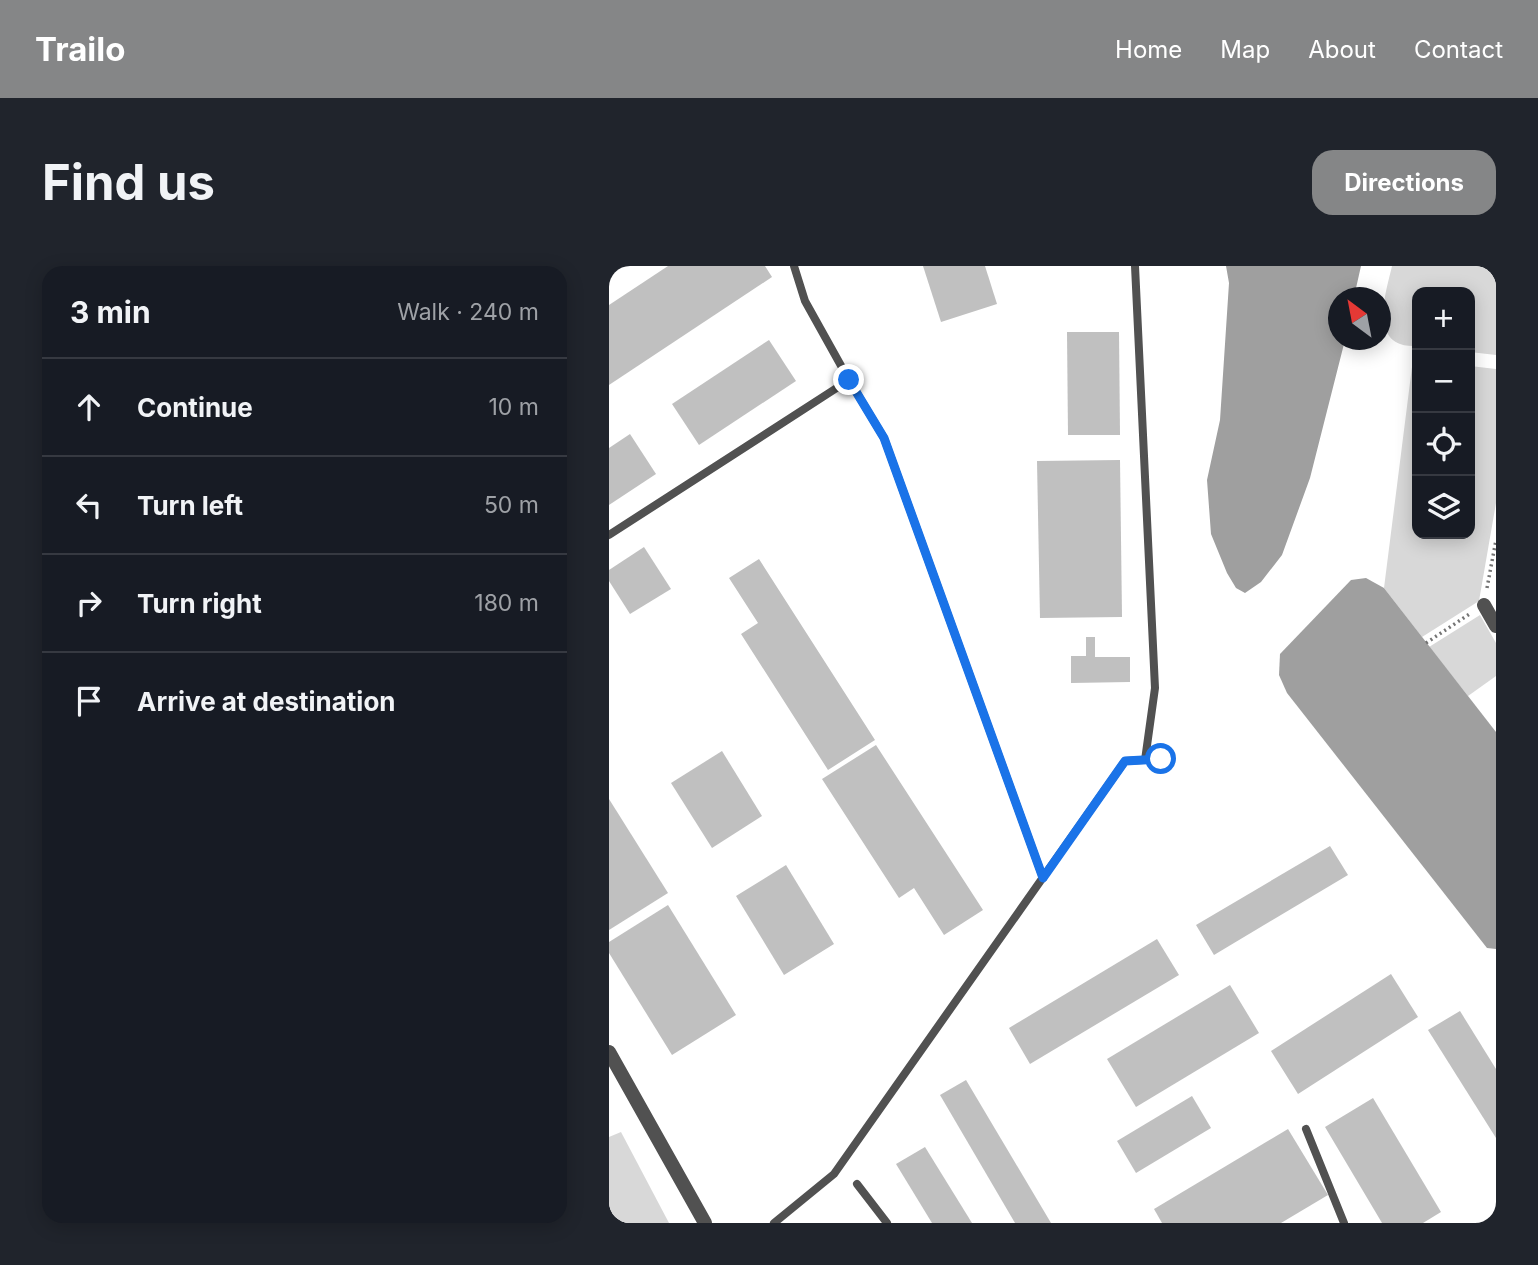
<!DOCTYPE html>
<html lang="en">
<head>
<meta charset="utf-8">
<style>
  :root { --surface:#171b24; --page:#20242c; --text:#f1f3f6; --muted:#9ea1a6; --line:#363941; --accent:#858687 }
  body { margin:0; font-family:Inter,sans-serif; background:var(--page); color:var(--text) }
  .controls { position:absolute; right:21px; top:21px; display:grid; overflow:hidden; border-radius:14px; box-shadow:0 4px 18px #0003 }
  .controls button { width:63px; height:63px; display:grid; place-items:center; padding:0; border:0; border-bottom:2px solid var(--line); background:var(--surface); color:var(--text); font:35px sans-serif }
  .compass { position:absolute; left:719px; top:21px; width:63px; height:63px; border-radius:50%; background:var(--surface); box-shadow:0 4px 18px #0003; rotate:328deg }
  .stop { position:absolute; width:21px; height:21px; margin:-16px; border:5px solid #1a73e8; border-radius:50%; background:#fff }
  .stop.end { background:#1a73e8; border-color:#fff; box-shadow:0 2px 7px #0008 }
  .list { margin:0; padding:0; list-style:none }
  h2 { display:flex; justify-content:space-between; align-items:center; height:91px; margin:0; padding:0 28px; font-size:30px }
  h2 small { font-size:23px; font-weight:400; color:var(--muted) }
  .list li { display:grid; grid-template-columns:46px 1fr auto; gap:21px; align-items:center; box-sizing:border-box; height:98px; padding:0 28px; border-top:2px solid var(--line) }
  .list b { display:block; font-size:26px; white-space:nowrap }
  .list em { font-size:23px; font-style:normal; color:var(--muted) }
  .icon { flex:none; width:38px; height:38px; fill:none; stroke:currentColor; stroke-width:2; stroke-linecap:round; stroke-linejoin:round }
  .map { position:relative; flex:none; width:887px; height:957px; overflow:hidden; border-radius:21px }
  header { display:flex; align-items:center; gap:42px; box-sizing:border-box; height:98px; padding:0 35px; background:var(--accent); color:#fff }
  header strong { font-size:33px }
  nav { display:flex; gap:38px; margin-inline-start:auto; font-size:24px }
  .intro { display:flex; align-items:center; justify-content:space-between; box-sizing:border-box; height:168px; padding:0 42px }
  h1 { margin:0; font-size:49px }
  .button { padding:18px 32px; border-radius:21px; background:var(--accent); color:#fff; font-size:24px; font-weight:700 }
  main { display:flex; gap:42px; padding:0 42px }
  aside { flex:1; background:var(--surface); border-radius:21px; box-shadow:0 4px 18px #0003 }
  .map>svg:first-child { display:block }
  .green { fill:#d8d8d8 }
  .water { fill:#9f9f9f }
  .building { fill:#c0c0c0 }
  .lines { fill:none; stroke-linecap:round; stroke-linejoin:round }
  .path { stroke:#737373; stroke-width:3.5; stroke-dasharray:2 3.5; stroke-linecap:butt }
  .service { stroke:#515151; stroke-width:8 }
  .minor { stroke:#515151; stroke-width:14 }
  .route { stroke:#1a73e8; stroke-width:9 }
</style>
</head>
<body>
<header>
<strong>Trailo</strong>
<nav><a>Home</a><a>Map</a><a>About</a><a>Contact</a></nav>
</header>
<div class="intro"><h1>Find us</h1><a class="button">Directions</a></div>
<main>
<aside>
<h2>3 min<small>Walk · 240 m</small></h2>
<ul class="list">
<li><svg class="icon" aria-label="ahead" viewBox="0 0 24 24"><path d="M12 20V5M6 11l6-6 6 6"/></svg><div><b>Continue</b></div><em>10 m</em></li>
<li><svg class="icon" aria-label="left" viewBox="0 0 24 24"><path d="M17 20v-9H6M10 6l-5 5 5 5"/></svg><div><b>Turn left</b></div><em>50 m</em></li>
<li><svg class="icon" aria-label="right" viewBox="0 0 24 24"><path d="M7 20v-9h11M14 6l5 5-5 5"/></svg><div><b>Turn right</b></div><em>180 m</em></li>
<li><svg class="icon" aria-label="arrive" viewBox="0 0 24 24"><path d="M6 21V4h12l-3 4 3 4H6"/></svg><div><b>Arrive at destination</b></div></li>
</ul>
</aside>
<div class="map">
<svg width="887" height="957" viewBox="0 0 887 957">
  <rect width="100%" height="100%" fill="#fff"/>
  <g class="green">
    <path d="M 783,0 L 887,0 L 887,89 L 861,86 L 861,26 L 808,26 L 808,80 C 803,80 796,80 791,78 C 763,67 778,22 783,0 Z"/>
    <polygon points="804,93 808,93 808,268 861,268 861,100 887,103 887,237 870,335 813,371 775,322"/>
    <polygon points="871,349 887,377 887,410 859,430 820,381"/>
    <polygon points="12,866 60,957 0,957 0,871"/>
  </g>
  <g class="water">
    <polygon points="617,0 752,0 745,31 730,32 730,74 736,74 701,212 673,289 652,316 636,327 627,322 618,307 602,268 598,214 611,154 620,17"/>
    <polygon points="757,312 775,322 887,466 887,683 878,682 678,427 670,409 671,388 742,314"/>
  </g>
  <g class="building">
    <polygon points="59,0 156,0 163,11 0,119 0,39"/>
    <polygon points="314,0 376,0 388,38 332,56"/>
    <polygon points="458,66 510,66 511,169 459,169"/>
    <polygon points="160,74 187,115 90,179 63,138"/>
    <polygon points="21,168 47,208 0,239 0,182"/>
    <polygon points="511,194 513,351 431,352 428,195"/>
    <polygon points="35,281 62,323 21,348 0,315 0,304"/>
    <polygon points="150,293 266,474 219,504 132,368 149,357 120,312"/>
    <polygon points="477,371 486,371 486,391 521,391 521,416 462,417 462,390 477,390"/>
    <polygon points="267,479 374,644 335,669 305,622 290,632 213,513"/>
    <polygon points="113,485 153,550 103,582 62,517"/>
    <polygon points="0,533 59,627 0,664"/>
    <polygon points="721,580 739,609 605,689 587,659"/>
    <polygon points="177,599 225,678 175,709 127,630"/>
    <polygon points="59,639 127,749 63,789 0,687 0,676"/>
    <polygon points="548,673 570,709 421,798 400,762"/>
    <polygon points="782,708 809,751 689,828 662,785"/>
    <polygon points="621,719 650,767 527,841 498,793"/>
    <polygon points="851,745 887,803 887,872 819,764"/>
    <polygon points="357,814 442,957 406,957 331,829"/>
    <polygon points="583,830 602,862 527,907 508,875"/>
    <polygon points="764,832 832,946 814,957 773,957 716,861"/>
    <polygon points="679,863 719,929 672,957 553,957 545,943"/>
    <polygon points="316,881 363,957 323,957 287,898"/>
  </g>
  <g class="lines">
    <g class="path">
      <polyline points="878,322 887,274"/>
      <polyline points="817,377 862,347"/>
    </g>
    <g class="service">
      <polyline points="185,0 196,35 240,114 275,172 434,612"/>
      <polyline points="526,0 546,422 536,494"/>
      <polyline points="0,269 240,114"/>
      <polyline points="697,863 735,957"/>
      <polyline points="248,918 278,957"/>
      <polyline points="165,957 225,908 516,495 552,493"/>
    </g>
    <g class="minor">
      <polyline points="875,339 887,360"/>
      <polyline points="0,786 96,957"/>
    </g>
  </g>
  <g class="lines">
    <polyline class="route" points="240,114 275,172 434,612 516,495 552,493"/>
  </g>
</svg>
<div class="controls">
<button>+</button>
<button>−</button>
<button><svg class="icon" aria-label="locate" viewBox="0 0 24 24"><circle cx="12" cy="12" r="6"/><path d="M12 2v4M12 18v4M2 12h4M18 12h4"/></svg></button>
<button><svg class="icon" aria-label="layers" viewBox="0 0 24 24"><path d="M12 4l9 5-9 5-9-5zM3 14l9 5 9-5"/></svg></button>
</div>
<svg class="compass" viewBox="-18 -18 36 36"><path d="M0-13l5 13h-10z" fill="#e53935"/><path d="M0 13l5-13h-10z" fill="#9ea1a6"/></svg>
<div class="stop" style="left:552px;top:493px"></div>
<div class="stop end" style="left:240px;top:114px"></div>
</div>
</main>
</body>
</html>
